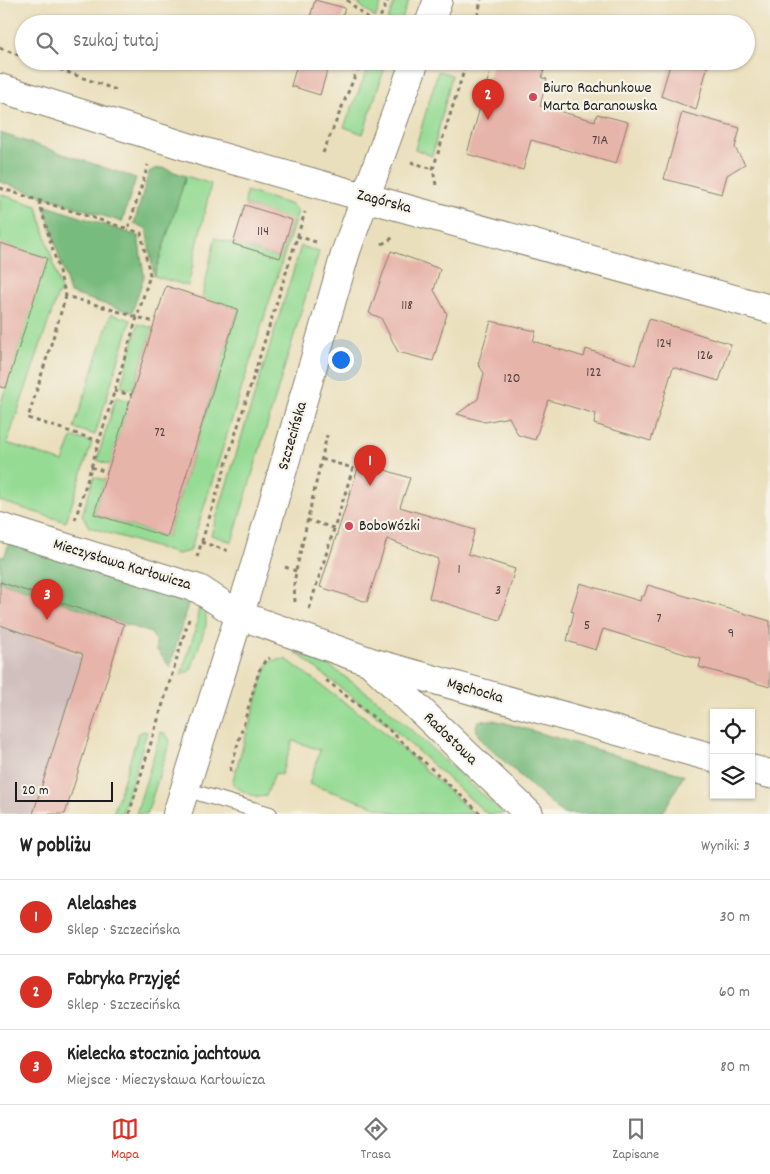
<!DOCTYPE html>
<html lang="pl">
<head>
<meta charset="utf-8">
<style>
  :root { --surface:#fff; --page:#f6f6f6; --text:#222; --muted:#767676; --line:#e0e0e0; --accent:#d93025 }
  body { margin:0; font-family:Dekko,sans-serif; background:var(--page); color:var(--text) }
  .controls { position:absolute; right:15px; bottom:15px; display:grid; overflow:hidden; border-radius:0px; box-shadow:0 1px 4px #0004 }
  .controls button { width:45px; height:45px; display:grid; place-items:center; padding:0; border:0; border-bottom:1px solid var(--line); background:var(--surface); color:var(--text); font:25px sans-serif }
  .scale { position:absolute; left:15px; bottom:12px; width:98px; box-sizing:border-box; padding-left:5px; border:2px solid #1c1c1c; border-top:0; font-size:14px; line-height:18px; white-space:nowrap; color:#1c1c1c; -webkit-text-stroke:4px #f7f3e8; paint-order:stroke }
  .you { position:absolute; left:340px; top:359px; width:18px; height:18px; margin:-12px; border:4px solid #fff; border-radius:50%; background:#1a73e8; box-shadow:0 0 0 8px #1a73e833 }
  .badge { display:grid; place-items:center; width:32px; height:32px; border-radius:50%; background:var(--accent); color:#fff; font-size:16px; font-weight:700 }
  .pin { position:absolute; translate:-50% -41px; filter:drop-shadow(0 1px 2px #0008) }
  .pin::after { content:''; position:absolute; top:26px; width:18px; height:15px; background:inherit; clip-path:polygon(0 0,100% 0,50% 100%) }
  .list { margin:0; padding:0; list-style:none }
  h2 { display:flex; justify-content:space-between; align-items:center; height:65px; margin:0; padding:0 20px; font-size:21px }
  h2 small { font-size:16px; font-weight:400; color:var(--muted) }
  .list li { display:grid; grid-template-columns:32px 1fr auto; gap:15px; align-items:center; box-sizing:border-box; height:75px; padding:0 20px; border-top:1px solid var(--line) }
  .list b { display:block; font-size:19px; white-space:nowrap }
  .list p { margin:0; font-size:16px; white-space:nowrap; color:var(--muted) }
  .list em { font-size:16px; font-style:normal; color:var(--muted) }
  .icon { flex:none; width:28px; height:28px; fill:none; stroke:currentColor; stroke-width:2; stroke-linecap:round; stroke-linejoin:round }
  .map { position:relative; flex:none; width:770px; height:814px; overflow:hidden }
  .search { position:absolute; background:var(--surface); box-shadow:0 1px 4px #0004; left:15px; right:15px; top:15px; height:55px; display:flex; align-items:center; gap:12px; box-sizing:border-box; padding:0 18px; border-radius:28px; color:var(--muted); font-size:19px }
  .sheet { height:290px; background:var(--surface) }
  nav { display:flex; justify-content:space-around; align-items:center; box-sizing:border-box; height:70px; border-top:1px solid var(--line); background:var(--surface); font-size:14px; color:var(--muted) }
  nav a { display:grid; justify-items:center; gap:2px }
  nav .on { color:var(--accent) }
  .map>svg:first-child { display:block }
  .industrial { fill:#d1bfbd }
  .green { fill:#95db94; stroke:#587c58 }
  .forest { fill:#78bb7e; stroke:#4a6c4d }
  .building { fill:#e7b4aa }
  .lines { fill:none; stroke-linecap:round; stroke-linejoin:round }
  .lane-casing { stroke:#837e6c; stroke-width:16 }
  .street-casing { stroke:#837e6c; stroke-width:30 }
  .secondary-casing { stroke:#837e6c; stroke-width:30 }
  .path { stroke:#837e6c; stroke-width:3; stroke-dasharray:4 4; stroke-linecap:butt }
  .lane { stroke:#fff; stroke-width:14 }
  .street { stroke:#fff; stroke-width:28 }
  .secondary { stroke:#fff; stroke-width:28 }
  .poi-dot { fill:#d1495b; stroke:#f7f3e8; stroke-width:2 }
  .labels { text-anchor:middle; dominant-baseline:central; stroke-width:4.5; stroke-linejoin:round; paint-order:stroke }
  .number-label { font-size:14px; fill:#4f4240 }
  .poi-label { font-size:16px; fill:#1c1c1c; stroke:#f7f3e8; text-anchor:start }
  .street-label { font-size:16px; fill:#1c1c1c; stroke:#f7f3e8 }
</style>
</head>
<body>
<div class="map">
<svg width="770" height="814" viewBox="0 0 770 814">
  <rect width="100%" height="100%" fill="#f7f3e8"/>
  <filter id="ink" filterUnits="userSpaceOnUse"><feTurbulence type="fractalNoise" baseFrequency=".02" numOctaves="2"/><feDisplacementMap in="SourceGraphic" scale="10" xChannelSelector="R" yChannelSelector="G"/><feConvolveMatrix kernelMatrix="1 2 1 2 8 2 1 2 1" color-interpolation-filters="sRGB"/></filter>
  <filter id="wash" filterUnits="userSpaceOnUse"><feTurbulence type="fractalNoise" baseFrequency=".0096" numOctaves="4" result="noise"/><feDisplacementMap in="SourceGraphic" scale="20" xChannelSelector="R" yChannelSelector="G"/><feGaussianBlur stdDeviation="1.12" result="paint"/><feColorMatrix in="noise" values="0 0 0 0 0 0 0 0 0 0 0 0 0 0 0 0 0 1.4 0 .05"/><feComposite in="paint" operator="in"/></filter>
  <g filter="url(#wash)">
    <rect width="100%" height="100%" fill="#eadfbc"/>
    <polygon class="industrial" points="0,625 88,658 70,694 33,814 0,814"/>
    <g class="green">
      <polygon points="354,0 383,0 375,18"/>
      <polygon points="396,0 409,0 400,24 386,24"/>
      <polygon points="371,61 387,61 363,134 344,127"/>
      <polygon points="438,71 452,75 432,156 415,149"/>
      <polygon points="186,176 211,184 188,286 154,276"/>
      <polygon points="246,191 292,205 298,211 190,551 177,554 89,527 82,515 94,477 105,480 94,514 167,537 238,309 202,298 215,238 280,258 292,221 245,205"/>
      <polygon points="0,194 37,206 62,294 58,294 7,443 63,462 72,437 92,442 66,522 0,501 0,406 46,258 0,243"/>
      <polygon points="301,246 319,252 232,542 211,535"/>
      <polygon points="111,314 131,320 95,435 74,428"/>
      <polygon points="138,324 153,328 133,390 121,386"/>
      <polygon points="116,397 130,401 110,465 97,460"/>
      <polygon points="199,605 206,612 206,625 191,670 181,675 196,628"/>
      <polygon points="295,652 330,666 380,702 504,814 487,814 391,727"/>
      <path d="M 286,659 L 378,727 L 474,814 L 397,814 L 309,784 L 320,750 L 293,741 L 281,775 L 275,773 L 266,796 C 255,799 240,791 232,783 L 264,675 L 269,661 Z"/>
      <polygon points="143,731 147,732 122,814 113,814 138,734"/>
      <polygon points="161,732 166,734 170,741 147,814 136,814"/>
    </g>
    <g class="forest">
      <polygon points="0,133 136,178 122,222 0,182"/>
      <polygon points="163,168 186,176 154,276 146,228 134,224 149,172 154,169"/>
      <polygon points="44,205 138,236 144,276 132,313 70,293"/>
      <polygon points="10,540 190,597 170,667 156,649 156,641 151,633 0,582 0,556 4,557"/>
      <polygon points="493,720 502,722 684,775 662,814 563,814 488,747 478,735 476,726 478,721"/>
    </g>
    <g id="blocks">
      <g class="building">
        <polygon points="315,0 345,8 340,24 308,24"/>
        <polygon points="298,61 330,61 320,95 291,86"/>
        <polygon points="493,61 546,61 542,78 547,79 540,106 595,121 597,114 628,122 616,164 531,140 523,170 467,154"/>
        <polygon points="671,61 709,61 696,110 661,96"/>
        <polygon points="682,112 740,128 735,148 745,164 727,175 722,194 664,179"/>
        <polygon points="245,205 292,220 280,258 233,244"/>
        <polygon points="0,243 47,258 6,388 0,387"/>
        <polygon points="391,251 440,269 434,290 447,314 433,361 398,352 381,318 369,313"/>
        <polygon points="166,286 238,309 167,537 94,514"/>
        <polygon points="649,319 731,344 719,381 673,367 651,441 594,424 596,414 548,400 535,440 518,435 509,417 485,422 457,414 478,399 484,373 478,364 491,321 536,331 533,341 584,357 586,349 635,365"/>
        <polygon points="360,462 410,478 400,507 475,530 468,554 515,569 500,620 429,598 438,559 387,539 367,602 320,587"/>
        <polygon points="0,582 124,624 65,814 33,814 83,654 0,625"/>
        <polygon points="580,583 640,601 641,596 644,596 648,585 770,621 770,687 699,667 701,659 603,629 596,650 567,641 574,612 571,611"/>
      </g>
    </g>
  </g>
  <g filter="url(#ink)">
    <use href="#blocks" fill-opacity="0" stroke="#837e6c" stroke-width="1"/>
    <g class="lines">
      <defs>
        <polyline id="lane" points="184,789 270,814"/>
        <g id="street">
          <polyline points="0,88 201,151 364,197"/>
          <polyline points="0,527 199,589 239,615 371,662 714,758"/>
          <polyline points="373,665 529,814"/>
          <polyline points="751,769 770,774"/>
        </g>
        <g id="secondary">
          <polyline points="429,24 438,0"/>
          <polyline points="364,197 770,309"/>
          <polyline points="177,814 257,559 346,251 415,61"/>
        </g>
      </defs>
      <use href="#lane" class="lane-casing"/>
      <use href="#street" class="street-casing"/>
      <use href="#secondary" class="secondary-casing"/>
      <g class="path">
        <polyline points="347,0 374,24"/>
        <polyline points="377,24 388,0"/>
        <polyline points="476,24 481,0"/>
        <polyline points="0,48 24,57"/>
        <polyline points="37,61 119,91"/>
        <polyline points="323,153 361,61"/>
        <polyline points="411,162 433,169"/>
        <polyline points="436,185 433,169 467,61"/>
        <polyline points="0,188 128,229 148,165"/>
        <polyline points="39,201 66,296 154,322"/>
        <polyline points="297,236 316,242"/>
        <polyline points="382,244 394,237"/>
        <polyline points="66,296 28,418 99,441"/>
        <polyline points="114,391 132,395"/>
        <polyline points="91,467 107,472"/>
        <polyline points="75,520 150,275 141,233 128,229"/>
        <polyline points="307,520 334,528"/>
        <polyline points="201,542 229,551"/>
        <polyline points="197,557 305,212"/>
        <polyline points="285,567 296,571"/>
        <polyline points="295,602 294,585 296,571 327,435"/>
        <polyline points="309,609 353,468 321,459"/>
        <polyline points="326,680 386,727 481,814"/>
        <polyline points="230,771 259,671 265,661 270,658"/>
        <polyline points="129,814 189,619"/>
      </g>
      <use href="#lane" class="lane"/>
      <use href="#street" class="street"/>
      <use href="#secondary" class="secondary"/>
    </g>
  </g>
  <g class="poi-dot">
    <circle cx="533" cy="97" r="5"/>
    <circle cx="349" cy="526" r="5"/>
  </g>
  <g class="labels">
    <g class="number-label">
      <text x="600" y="141">71A</text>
      <text x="263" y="232">114</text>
      <text x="407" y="306">118</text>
      <text x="664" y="344">124</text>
      <text x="705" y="356">126</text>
      <text x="594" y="373">122</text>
      <text x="512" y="379">120</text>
      <text x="160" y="433">72</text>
      <text x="459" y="570">1</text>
      <text x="498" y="591">3</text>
      <text x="659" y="619">7</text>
      <text x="587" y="626">5</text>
      <text x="731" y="634">9</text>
    </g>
    <g class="poi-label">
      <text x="543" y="88">Biuro Rachunkowe<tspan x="543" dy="18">Marta Baranowska</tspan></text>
      <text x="359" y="526">BoboWózki</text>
    </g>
    <g class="street-label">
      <text transform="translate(384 202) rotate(15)">Zagórska</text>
      <text transform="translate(293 436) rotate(-74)">Szczecińska</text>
      <text transform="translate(122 565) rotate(17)">Mieczysława Karłowicza</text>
      <text transform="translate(475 691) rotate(16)">Mąchocka</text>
      <text transform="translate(450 739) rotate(44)">Radostowa</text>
    </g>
  </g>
</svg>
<div class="controls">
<button><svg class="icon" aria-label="locate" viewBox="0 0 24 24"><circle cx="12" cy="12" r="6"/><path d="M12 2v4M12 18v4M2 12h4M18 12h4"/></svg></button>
<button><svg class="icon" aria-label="layers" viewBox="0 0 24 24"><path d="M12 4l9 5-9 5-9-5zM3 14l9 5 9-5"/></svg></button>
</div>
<div class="scale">20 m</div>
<div class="you"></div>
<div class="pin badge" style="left:370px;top:486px">1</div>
<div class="pin badge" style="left:488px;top:120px">2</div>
<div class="pin badge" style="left:47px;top:620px">3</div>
<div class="search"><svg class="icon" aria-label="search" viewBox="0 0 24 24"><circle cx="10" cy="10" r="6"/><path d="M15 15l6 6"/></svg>Szukaj tutaj</div>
</div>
<section class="sheet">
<h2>W pobliżu<small>Wyniki: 3</small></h2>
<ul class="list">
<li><span class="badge">1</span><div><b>Alelashes</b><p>Sklep · Szczecińska</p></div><em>30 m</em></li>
<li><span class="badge">2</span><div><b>Fabryka Przyjęć</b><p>Sklep · Szczecińska</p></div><em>60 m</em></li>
<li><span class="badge">3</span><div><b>Kielecka stocznia jachtowa</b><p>Miejsce · Mieczysława Karłowicza</p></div><em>80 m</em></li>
</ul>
</section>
<nav>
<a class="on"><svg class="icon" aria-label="map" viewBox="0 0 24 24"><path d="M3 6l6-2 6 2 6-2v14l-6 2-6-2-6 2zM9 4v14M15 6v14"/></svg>Mapa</a>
<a><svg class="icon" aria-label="directions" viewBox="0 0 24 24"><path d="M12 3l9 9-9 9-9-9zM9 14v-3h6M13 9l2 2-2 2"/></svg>Trasa</a>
<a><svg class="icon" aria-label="saved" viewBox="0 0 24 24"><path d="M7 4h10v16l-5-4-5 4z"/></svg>Zapisane</a>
</nav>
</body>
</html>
